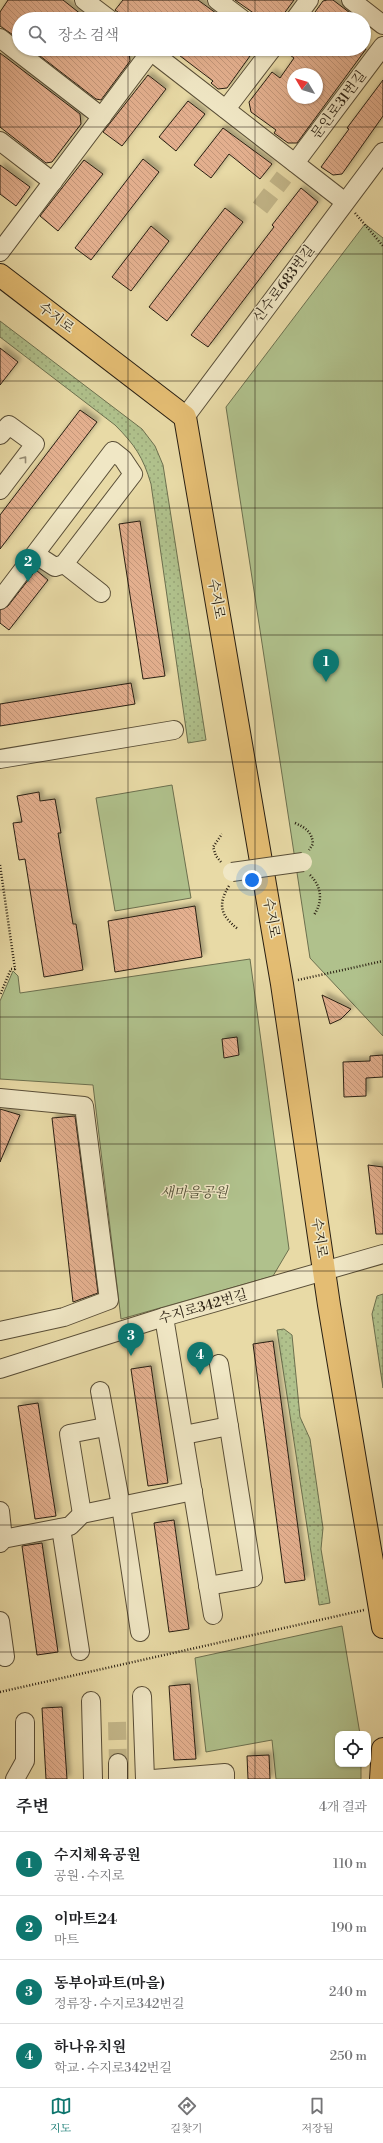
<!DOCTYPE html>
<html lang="ko">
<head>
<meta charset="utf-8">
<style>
  :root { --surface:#fff; --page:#f2f2f2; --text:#202124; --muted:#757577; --line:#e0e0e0; --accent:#0f766e }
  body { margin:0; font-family:"Libre Bodoni","Noto Serif KR",serif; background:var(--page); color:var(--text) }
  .controls { position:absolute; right:12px; bottom:12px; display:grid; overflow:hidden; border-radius:8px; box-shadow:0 1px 3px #0004 }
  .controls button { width:36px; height:36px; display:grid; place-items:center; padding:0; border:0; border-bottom:1px solid var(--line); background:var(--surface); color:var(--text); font:20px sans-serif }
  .compass { position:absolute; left:287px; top:68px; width:36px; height:36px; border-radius:50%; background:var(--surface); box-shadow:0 1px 3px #0004; rotate:308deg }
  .you { position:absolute; left:252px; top:880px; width:14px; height:14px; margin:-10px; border:3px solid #fff; border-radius:50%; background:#1a73e8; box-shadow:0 0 0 6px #1a73e833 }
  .badge { display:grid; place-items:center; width:26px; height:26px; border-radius:50%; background:var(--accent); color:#fff; font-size:13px; font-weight:700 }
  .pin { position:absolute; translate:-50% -33px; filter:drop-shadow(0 1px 2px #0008) }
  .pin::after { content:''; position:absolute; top:21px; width:14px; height:12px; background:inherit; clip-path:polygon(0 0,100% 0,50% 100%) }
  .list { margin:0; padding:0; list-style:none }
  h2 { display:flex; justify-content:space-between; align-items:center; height:52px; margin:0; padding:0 16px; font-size:17px }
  h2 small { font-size:13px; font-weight:400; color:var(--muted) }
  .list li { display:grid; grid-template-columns:26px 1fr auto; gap:12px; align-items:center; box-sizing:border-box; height:64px; padding:0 16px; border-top:1px solid var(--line) }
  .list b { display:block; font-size:15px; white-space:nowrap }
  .list p { margin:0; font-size:13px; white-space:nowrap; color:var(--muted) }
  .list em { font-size:13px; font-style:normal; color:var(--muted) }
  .icon { flex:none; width:22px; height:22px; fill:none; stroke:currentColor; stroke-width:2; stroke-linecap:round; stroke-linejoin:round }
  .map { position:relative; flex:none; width:383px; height:1779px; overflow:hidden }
  .search { position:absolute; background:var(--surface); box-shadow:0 1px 3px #0004; left:12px; right:12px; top:12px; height:44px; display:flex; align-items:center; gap:10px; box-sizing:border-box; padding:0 14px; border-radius:22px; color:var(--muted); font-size:15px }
  .sheet { height:308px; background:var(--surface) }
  nav { display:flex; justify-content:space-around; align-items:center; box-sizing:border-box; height:56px; border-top:1px solid var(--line); background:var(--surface); font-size:11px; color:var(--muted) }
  nav a { display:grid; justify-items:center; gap:2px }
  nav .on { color:var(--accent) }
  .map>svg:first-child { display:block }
  .grass { fill:url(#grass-dots); stroke:#6c704f }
  .green { fill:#b0c18c; stroke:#6c704f }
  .building { fill:url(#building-back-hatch); stroke:#291f12; fill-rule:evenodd; filter:url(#shadow) }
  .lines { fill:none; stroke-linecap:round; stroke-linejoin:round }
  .minor-tunnel { stroke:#c2b588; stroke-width:18; stroke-dasharray:18 9; stroke-linecap:butt }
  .minor-casing { stroke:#594e37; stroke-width:20 }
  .major-casing { stroke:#291f12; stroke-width:24 }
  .path { stroke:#291f12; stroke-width:2.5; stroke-dasharray:1 2; stroke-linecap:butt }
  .minor { stroke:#f0e7c5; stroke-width:18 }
  .major { stroke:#e4bd73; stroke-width:22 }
  .minor-bridge-casing { stroke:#594e37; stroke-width:20; stroke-linecap:butt }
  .minor-bridge { stroke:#f0e7c5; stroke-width:18 }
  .oneway { stroke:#968d74 }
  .grid { fill:none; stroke:#291f12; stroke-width:1; stroke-opacity:0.55 }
  .labels { text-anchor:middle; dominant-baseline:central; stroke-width:3; stroke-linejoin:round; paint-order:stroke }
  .street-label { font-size:14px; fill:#291f12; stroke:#f0e7c5 }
  .park-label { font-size:14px; font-style:italic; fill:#525037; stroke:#f0e7c5 }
</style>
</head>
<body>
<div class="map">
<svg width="383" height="1779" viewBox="0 0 383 1779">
  <defs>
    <pattern id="grass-dots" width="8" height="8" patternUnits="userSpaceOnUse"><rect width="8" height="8" fill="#b0c18c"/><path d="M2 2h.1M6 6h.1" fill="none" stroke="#97a578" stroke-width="1.8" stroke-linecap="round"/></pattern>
    <pattern id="building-back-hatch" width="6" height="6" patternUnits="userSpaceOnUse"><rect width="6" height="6" fill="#e3af8e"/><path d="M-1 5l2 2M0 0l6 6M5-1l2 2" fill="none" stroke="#c39679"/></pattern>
    <filter id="shadow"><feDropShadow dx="3.5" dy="-3.5" stdDeviation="2" flood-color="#0004"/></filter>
  </defs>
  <rect width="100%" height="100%" fill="#e8daa6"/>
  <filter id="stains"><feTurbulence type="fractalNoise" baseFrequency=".005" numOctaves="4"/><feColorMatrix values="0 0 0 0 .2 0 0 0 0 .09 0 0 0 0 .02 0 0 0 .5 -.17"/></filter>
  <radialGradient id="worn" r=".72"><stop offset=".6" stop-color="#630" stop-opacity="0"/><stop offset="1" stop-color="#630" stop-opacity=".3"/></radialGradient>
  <g class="grass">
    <path d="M 0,321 L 142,429 L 155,446 L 163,465 L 206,740 L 188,743 L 151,484 C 143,457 135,445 115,425 L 0,337 Z"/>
    <polygon points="383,1294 383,1388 372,1314 377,1296"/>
    <polygon points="284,1329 292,1335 300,1417 310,1439 323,1528 321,1549 330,1603 319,1605 277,1330"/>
  </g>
  <g class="green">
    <polygon points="365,224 383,238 383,1036 310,958 226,407"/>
    <polygon points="172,785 191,898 115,911 96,798"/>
    <polygon points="250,959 289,1249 273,1276 121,1319 93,1085 0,1079 0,1001 13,971 18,976 20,993"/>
    <polygon points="342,1626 360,1734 338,1734 338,1764 361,1764 361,1779 276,1779 272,1740 206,1752 195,1658"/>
  </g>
  <g class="building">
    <polygon points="8,0 63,0 87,19 19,19 19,39 0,26 0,12"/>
    <polygon points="123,0 198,0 224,19 128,19 115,10"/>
    <polygon points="235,0 294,0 280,19 262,19"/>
    <polygon points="327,0 333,0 358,19 324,19 315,12 323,1"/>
    <polygon points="31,49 76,49 82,54 85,49 124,49 129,52 130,61 101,100 96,99"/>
    <polygon points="171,49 255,49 227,88 218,89 211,83 213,81"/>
    <path d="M 282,49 L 366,49 L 297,143 L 288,143 L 274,133 L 276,130 L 251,112 L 249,102 L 272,72 L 280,78 L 294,58 ZM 293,74 L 317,74 L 317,98 L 293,98 Z"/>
    <polygon points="0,53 80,114 81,124 52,162 46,163 0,127"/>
    <polygon points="148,75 166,89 122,146 103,132"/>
    <polygon points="383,80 383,116 342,174 333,175 321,167 349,129 347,128"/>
    <polygon points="188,101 205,114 176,151 159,137"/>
    <polygon points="223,128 272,164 260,179 229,154 211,178 194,165"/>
    <polygon points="143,159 159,172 91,260 75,248"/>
    <polygon points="84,160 103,174 58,231 40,216"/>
    <polygon points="0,165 30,187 16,206 0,194"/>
    <polygon points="301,188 318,202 208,347 191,335 274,227 272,225"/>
    <polygon points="225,208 243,222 167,321 149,307"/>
    <polygon points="151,226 169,241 131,291 112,277"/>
    <polygon points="0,348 18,362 0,385"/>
    <polygon points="80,410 97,422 0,549 0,515"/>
    <polygon points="140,521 165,676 143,679 119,524"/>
    <polygon points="36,570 48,580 9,630 0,623 0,610 8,606"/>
    <polygon points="131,683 135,704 0,726 0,704"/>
    <polygon points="39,792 40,801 55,799 61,833 58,833 73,924 76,924 83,970 44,977 25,859 19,860 13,823 22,822 17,796"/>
    <polygon points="195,906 202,957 115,972 108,921"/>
    <polygon points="322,995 351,1009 341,1019 330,1024"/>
    <polygon points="237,1037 239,1055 224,1058 222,1039"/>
    <polygon points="383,1055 383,1077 366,1078 366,1096 344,1097 343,1062 370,1061 370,1056"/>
    <polygon points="0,1109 20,1115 0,1162"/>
    <polygon points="75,1116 98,1293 73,1302 52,1118"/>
    <polygon points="368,1165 383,1167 383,1234 376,1234"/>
    <polygon points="273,1341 305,1580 285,1583 253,1344"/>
    <polygon points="151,1366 168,1483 148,1486 131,1369"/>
    <polygon points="38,1403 56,1516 35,1519 18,1406"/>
    <polygon points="174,1520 189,1629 169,1632 154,1523"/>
    <polygon points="42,1543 58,1652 37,1655 22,1546"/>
    <polygon points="190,1684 196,1759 174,1760 169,1686"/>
    <polygon points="62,1707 67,1779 46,1779 42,1708"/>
    <polygon points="269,1755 270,1779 248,1779 247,1756"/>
  </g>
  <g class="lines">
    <g class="minor-tunnel">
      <polyline points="260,208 284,177"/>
      <polyline points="117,1722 118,1763"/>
    </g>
    <defs>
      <g id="minor">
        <polyline points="84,0 109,19"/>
        <polyline points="217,0 242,19"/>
        <polyline points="351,0 383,25"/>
        <polyline points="295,19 309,0"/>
        <polyline points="0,38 102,117"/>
        <polyline points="148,49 345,202"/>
        <polyline points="226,109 272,49"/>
        <polyline points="0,141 53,182"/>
        <polyline points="295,163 383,46"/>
        <polyline points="0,252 151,51"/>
        <polyline points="185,417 383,152"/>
        <polyline points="0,435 9,425 35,444 0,490"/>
        <polyline points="64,564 101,593"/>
        <polyline points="0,600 113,451 123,459 133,474 64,564 55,567 35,554"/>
        <polyline points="0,759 174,730"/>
        <polyline points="0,1098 84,1106 109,1300 64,1317 0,1331"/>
        <polyline points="164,1317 213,1615"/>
        <polyline points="0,1369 164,1317 383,1254"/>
        <polyline points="100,1391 121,1506 140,1632"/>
        <polyline points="184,1435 229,1426"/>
        <polyline points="0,1511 3,1539 0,1543"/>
        <polyline points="82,1514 69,1434 105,1427"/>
        <polyline points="61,1528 80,1651"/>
        <polyline points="3,1539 70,1526 82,1514 193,1491"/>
        <polyline points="208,1586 253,1578 219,1364"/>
        <polyline points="0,1621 5,1657"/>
        <polyline points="142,1696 145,1779"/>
        <polyline points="91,1701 93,1779"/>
        <polyline points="118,1763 118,1779"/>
        <polyline points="15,1779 25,1761 25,1722"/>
        <polyline points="153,1779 225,1773 225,1779"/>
      </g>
      <g id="major">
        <polyline points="0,275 185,417 282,984 329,1305 383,1627"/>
        <polyline points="381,1779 383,1749"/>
      </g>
    </defs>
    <use href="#minor" class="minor-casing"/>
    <use href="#major" class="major-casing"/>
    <g class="path">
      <polyline points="355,213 383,246"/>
      <path d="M 295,823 C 306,828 312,832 313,844 L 309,850"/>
      <polyline points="221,862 216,856 213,847 222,834"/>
      <polyline points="0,865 15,969 11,969 0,995"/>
      <path d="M 310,875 C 322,887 323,901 314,915"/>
      <path d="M 229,886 C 217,905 221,916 238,929"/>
      <polyline points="298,980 383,961"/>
      <polyline points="0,1692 364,1610"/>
    </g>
    <use href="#minor" class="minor"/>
    <use href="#major" class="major"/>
    <defs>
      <polyline id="minor-bridge" points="232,872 303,862"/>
    </defs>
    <use href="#minor-bridge" class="minor-bridge-casing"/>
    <use href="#minor-bridge" class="minor-bridge"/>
  </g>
  <defs><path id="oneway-chevron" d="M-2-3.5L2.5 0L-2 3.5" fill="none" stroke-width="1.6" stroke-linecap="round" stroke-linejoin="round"/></defs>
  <use class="oneway" href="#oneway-chevron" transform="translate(24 459) rotate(-52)"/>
  <path class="grid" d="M 128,0 L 128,19M 255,0 L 255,19M 128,49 L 128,1779M 255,49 L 255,1779M 0,127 L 383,127M 0,254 L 383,254M 0,381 L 383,381M 0,508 L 383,508M 0,635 L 383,635M 0,762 L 383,762M 0,890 L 383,890M 0,1017 L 383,1017M 0,1144 L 383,1144M 0,1271 L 383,1271M 0,1398 L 383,1398M 0,1525 L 383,1525M 0,1652 L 383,1652"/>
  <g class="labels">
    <g class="street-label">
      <text transform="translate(339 105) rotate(-53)">문인로31번길</text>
      <text transform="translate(284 284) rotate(-53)">신수로683번길</text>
      <text transform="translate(56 318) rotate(37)">수지로</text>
      <text transform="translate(216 599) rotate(80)">수지로</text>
      <text transform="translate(271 918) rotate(80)">수지로</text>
      <text transform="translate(319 1238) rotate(81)">수지로</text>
      <text transform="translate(203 1307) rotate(-16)">수지로342번길</text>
    </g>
    <g class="park-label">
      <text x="194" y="1193">새마을공원</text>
    </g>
  </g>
  <rect width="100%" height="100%" filter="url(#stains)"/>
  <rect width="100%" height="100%" fill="url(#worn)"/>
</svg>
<div class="controls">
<button><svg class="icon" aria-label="locate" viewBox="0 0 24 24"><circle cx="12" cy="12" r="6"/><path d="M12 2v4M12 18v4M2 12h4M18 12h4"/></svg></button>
</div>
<svg class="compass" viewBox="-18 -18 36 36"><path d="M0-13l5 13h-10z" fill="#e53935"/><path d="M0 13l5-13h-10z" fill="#757577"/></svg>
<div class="you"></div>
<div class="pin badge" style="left:326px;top:682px">1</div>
<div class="pin badge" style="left:28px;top:582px">2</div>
<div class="pin badge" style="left:131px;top:1356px">3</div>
<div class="pin badge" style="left:200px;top:1375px">4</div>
<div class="search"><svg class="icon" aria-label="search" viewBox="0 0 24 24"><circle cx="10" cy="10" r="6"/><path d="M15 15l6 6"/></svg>장소 검색</div>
</div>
<section class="sheet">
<h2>주변<small>4개 결과</small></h2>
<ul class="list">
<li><span class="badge">1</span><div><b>수지체육공원</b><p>공원 · 수지로</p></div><em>110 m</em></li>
<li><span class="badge">2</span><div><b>이마트24</b><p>마트</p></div><em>190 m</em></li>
<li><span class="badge">3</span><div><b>동부아파트(마을)</b><p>정류장 · 수지로342번길</p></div><em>240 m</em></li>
<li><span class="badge">4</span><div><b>하나유치원</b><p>학교 · 수지로342번길</p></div><em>250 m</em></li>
</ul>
</section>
<nav>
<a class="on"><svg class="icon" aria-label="map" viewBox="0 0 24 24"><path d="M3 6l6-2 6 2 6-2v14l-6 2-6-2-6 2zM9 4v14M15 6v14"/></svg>지도</a>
<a><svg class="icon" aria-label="directions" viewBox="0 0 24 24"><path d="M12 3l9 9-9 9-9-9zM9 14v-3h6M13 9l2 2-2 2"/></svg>길찾기</a>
<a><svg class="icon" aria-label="saved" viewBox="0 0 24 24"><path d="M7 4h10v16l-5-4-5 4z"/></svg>저장됨</a>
</nav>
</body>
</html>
